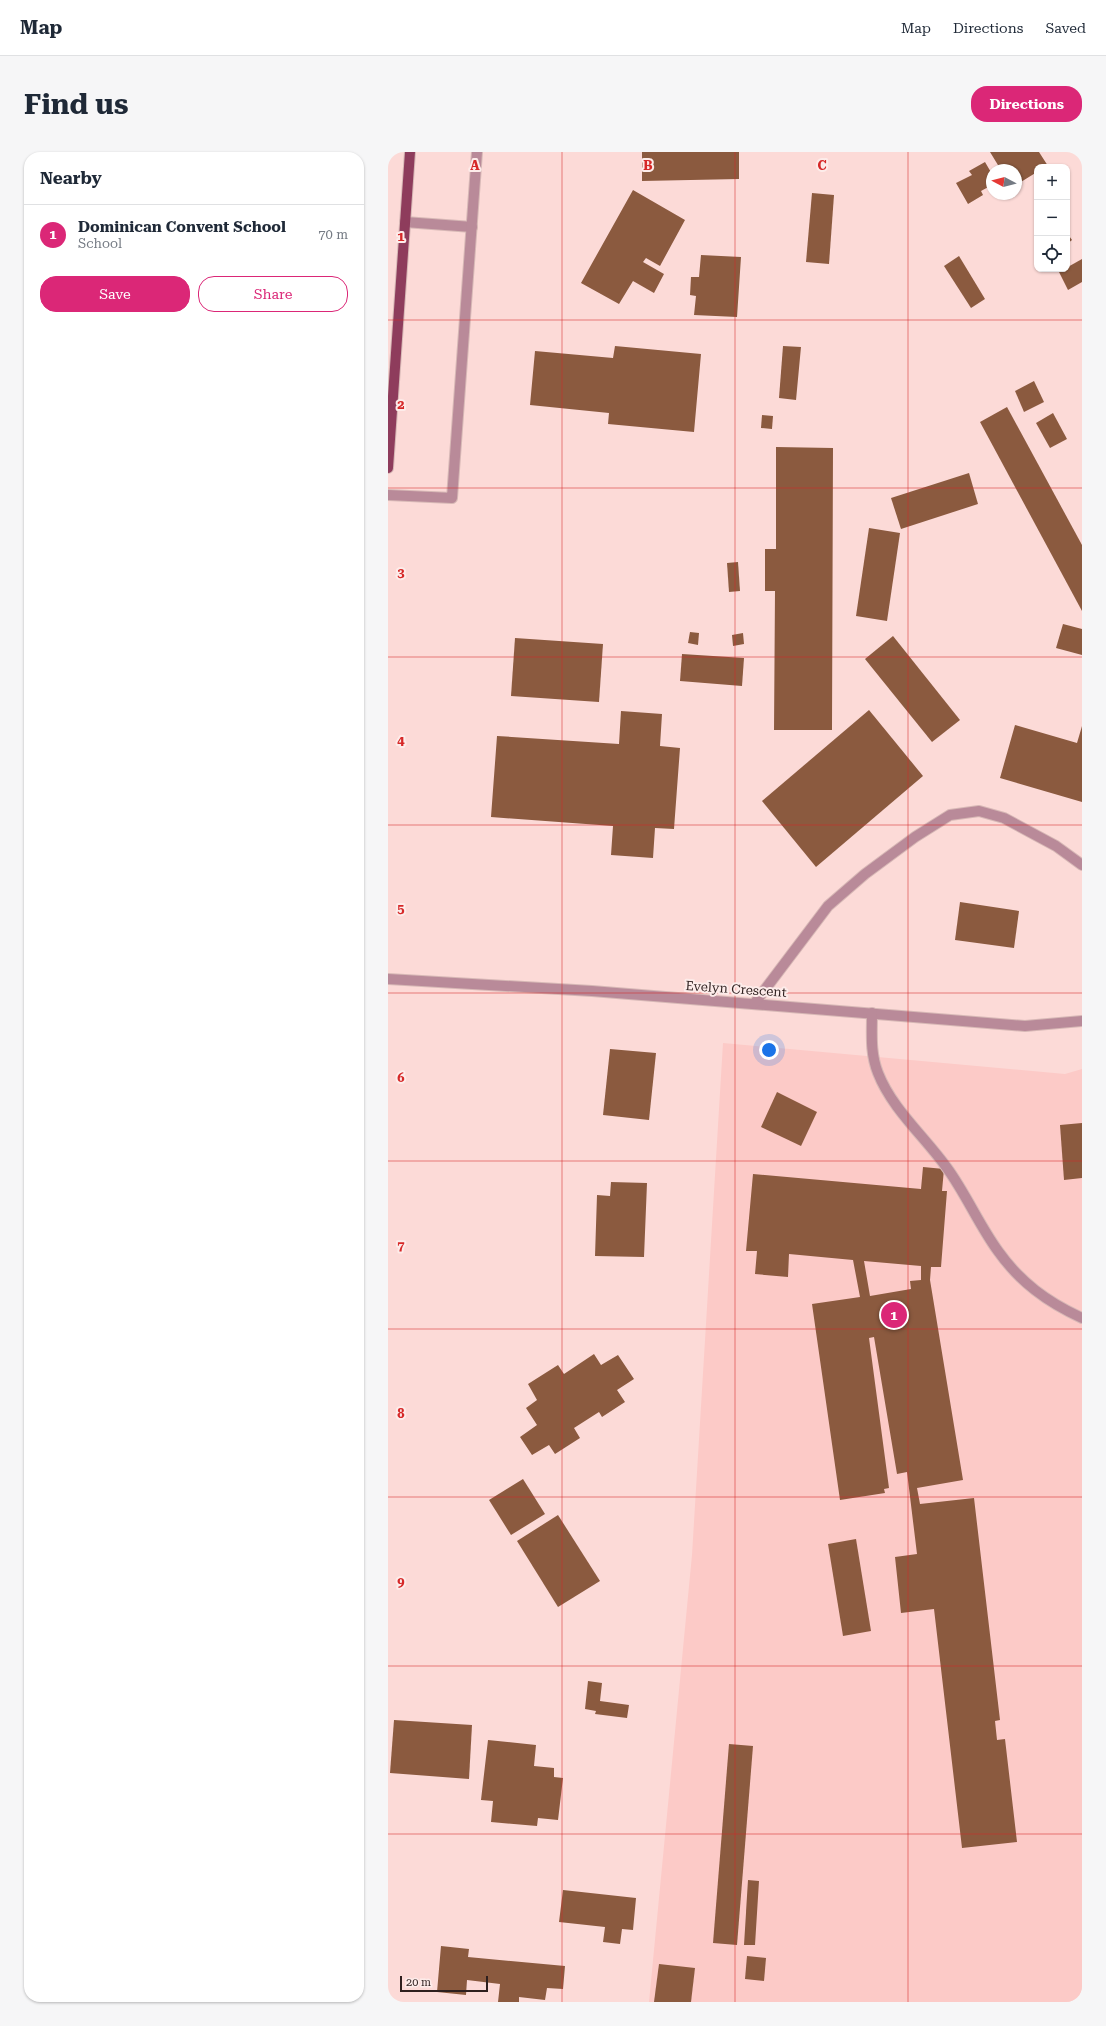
<!DOCTYPE html>
<html lang="en">
<head>
<meta charset="utf-8">
<style>
  :root { --surface:#fff; --page:#f6f6f7; --text:#1f2937; --muted:#747a83; --line:#e0e1e3; --accent:#db2777 }
  body { margin:0; font-family:"Roboto Serif",serif; background:var(--page); color:var(--text) }
  .controls { position:absolute; right:12px; top:12px; display:grid; overflow:hidden; border-radius:8px; box-shadow:0 1px 3px #0004 }
  .controls button { width:36px; height:36px; display:grid; place-items:center; padding:0; border:0; border-bottom:1px solid var(--line); background:var(--surface); color:var(--text); font:20px sans-serif }
  .compass { position:absolute; left:598px; top:12px; width:36px; height:36px; border-radius:50%; background:var(--surface); box-shadow:0 1px 3px #0004; rotate:277deg }
  .scale { position:absolute; left:12px; bottom:10px; width:88px; box-sizing:border-box; padding-left:4px; border:2px solid #2e1f1e; border-top:0; font-size:11px; line-height:14px; white-space:nowrap; color:#2e1f1e; -webkit-text-stroke:3px #fdecea; paint-order:stroke }
  .you { position:absolute; left:381px; top:898px; width:14px; height:14px; margin:-10px; border:3px solid #fff; border-radius:50%; background:#1a73e8; box-shadow:0 0 0 6px #1a73e833 }
  .badge { display:grid; place-items:center; width:26px; height:26px; border-radius:50%; background:var(--accent); color:#fff; font-size:13px; font-weight:700 }
  .pin { position:absolute; translate:-50% -50%; border:2px solid #fff; box-shadow:0 1px 4px #0006 }
  .list { margin:0; padding:0; list-style:none }
  h2 { display:flex; justify-content:space-between; align-items:center; height:52px; margin:0; padding:0 16px; font-size:17px }
  h2 small { font-size:13px; font-weight:400; color:var(--muted) }
  .list li { display:grid; grid-template-columns:26px 1fr auto; gap:12px; align-items:center; box-sizing:border-box; height:60px; padding:0 16px; border-top:1px solid var(--line) }
  .list b { display:block; font-size:15px; white-space:nowrap }
  .list p { margin:0; font-size:13px; white-space:nowrap; color:var(--muted) }
  .list em { font-size:13px; font-style:normal; color:var(--muted) }
  .actions { display:flex; gap:8px; padding:12px 16px }
  .actions a { flex:1; padding:9px 0; border:1px solid var(--accent); border-radius:16px; text-align:center; font-size:14px; color:var(--accent) }
  .actions .main { background:var(--accent); color:#fff }
  .icon { flex:none; width:22px; height:22px; fill:none; stroke:currentColor; stroke-width:2; stroke-linecap:round; stroke-linejoin:round }
  .map { position:relative; flex:none; width:694px; height:1850px; overflow:hidden; border-radius:16px }
  header { display:flex; align-items:center; gap:24px; box-sizing:border-box; height:56px; padding:0 20px; background:var(--surface); border-bottom:1px solid var(--line) }
  header strong { font-size:19px }
  nav { display:flex; gap:22px; margin-inline-start:auto; font-size:14px }
  .intro { display:flex; align-items:center; justify-content:space-between; box-sizing:border-box; height:96px; padding:0 24px }
  h1 { margin:0; font-size:28px }
  .button { padding:10px 18px; border-radius:16px; background:var(--accent); color:#fff; font-size:14px; font-weight:700 }
  main { display:flex; gap:24px; padding:0 24px }
  aside { flex:1; background:var(--surface); border-radius:16px; box-shadow:0 1px 3px #0004 }
  .map>svg:first-child { display:block }
  .built { fill:#fccac7 }
  .building { fill:#8b5a3f; fill-rule:evenodd }
  .lines { fill:none; stroke-linecap:round; stroke-linejoin:round }
  .minor-casing { stroke:#d7b8b6; stroke-width:12 }
  .major-casing { stroke:#d7b8b6; stroke-width:12 }
  .minor { stroke:#b98a99; stroke-width:10 }
  .major { stroke:#8e3c5c; stroke-width:10 }
  .grid { fill:none; stroke:#d62828; stroke-width:1; stroke-opacity:0.55 }
  .labels { text-anchor:middle; dominant-baseline:central; stroke-width:4; stroke-linejoin:round; paint-order:stroke }
  .street-label { font-size:13px; fill:#2e1f1e; stroke:#fdecea }
  .grid-label { font-size:13px; text-anchor:middle; font-weight:bold; fill:#d62828; stroke:#fdecea; stroke-width:4; stroke-linejoin:round; paint-order:stroke }
</style>
</head>
<body>
<header>
<strong>Map</strong>
<nav><a>Map</a><a>Directions</a><a>Saved</a></nav>
</header>
<div class="intro"><h1>Find us</h1><a class="button">Directions</a></div>
<main>
<aside>
<h2>Nearby<small></small></h2>
<ul class="list">
<li><span class="badge">1</span><div><b>Dominican Convent School</b><p>School</p></div><em>70 m</em></li>
</ul>
<div class="actions"><a class="main">Save</a><a>Share</a></div>
</aside>
<div class="map">
<svg width="694" height="1850" viewBox="0 0 694 1850">
  <rect width="100%" height="100%" fill="#fcdad7"/>
  <polygon class="built" points="335,891 677,922 694,917 694,1850 261,1850 304,1403"/>
  <g class="building">
    <polygon points="254,0 351,0 351,27 254,29"/>
    <polygon points="602,0 651,0 660,14 649,15 649,20 628,33 628,18 613,18"/>
    <polygon points="597,10 604,22 604,33 593,39 595,43 580,52 568,31 584,23 581,19"/>
    <polygon points="245,38 297,68 272,114 258,106 255,110 276,122 266,141 245,129 231,152 193,131"/>
    <polygon points="424,41 446,43 441,112 418,110"/>
    <polygon points="679,81 684,88 679,92"/>
    <polygon points="313,103 353,105 349,165 306,163 308,144 302,143 303,125 311,125"/>
    <polygon points="571,104 597,147 583,156 556,114"/>
    <polygon points="694,107 694,130 680,138 671,120"/>
    <polygon points="227,194 313,202 306,280 220,272 221,261 142,253 147,199 225,206"/>
    <polygon points="395,194 413,195 408,248 391,246"/>
    <polygon points="646,229 656,250 636,260 627,239"/>
    <polygon points="619,255 694,393 694,459 592,270"/>
    <polygon points="665,261 679,287 662,296 648,271"/>
    <polygon points="374,263 385,264 384,277 373,276"/>
    <polygon points="388,295 445,296 444,578 386,578 387,439 377,439 377,397 388,397"/>
    <polygon points="581,321 590,352 513,377 503,346"/>
    <polygon points="481,376 512,381 499,469 468,464"/>
    <polygon points="350,410 352,439 341,440 339,411"/>
    <polygon points="675,472 694,477 694,503 668,496"/>
    <polygon points="302,480 311,481 310,493 300,491"/>
    <polygon points="355,481 356,492 345,494 344,483"/>
    <polygon points="505,484 572,568 544,590 477,507"/>
    <polygon points="127,486 215,492 211,550 123,544"/>
    <polygon points="294,502 356,506 354,534 292,529"/>
    <polygon points="481,558 535,624 428,715 374,649"/>
    <polygon points="233,559 274,562 272,594 292,596 286,677 267,676 265,706 223,703 225,674 103,665 109,584 231,592"/>
    <polygon points="627,573 689,591 694,574 694,650 612,626"/>
    <polygon points="572,750 631,759 626,796 567,788"/>
    <polygon points="222,897 268,901 261,968 215,963"/>
    <polygon points="389,940 429,960 413,994 373,975"/>
    <polygon points="694,971 694,1026 676,1028 672,973"/>
    <path d="M 535,1015 L 556,1017 L 554,1039 L 559,1039 L 553,1115 L 543,1115 L 542,1128 L 575,1328 L 529,1336 L 532,1352 L 586,1346 L 612,1568 L 607,1569 L 609,1588 L 617,1587 L 629,1690 L 574,1696 L 546,1457 L 513,1461 L 507,1405 L 529,1402 L 519,1320 L 509,1322 L 486,1185 L 481,1186 L 501,1336 L 496,1337 L 497,1341 L 452,1348 L 424,1152 L 472,1145 L 465,1108 L 401,1102 L 400,1125 L 367,1122 L 369,1099 L 358,1099 L 365,1022 L 533,1037 ZM 476,1109 L 533,1114 L 533,1128 L 522,1129 L 523,1137 L 482,1144 Z"/>
    <polygon points="223,1030 259,1031 256,1105 207,1104 209,1043 222,1044"/>
    <polygon points="206,1202 213,1213 230,1203 246,1227 229,1238 237,1250 214,1265 211,1260 186,1276 192,1286 167,1302 161,1293 144,1303 132,1285 149,1273 138,1256 149,1248 140,1232 170,1213 176,1222"/>
    <polygon points="135,1327 157,1362 123,1383 101,1348"/>
    <polygon points="170,1363 212,1429 170,1455 129,1389"/>
    <polygon points="468,1387 483,1479 455,1484 440,1392"/>
    <polygon points="200,1529 214,1531 212,1549 241,1553 239,1566 207,1562 208,1559 197,1557"/>
    <polygon points="6,1568 84,1573 81,1627 2,1621"/>
    <polygon points="100,1588 148,1593 146,1614 166,1616 166,1625 175,1626 170,1668 150,1666 149,1674 103,1670 105,1649 93,1648"/>
    <polygon points="341,1592 365,1594 349,1793 325,1791"/>
    <polygon points="360,1728 371,1729 367,1793 356,1793"/>
    <polygon points="175,1738 248,1746 245,1778 234,1777 232,1792 215,1790 217,1775 171,1770"/>
    <polygon points="53,1794 81,1797 80,1805 177,1814 175,1837 159,1836 157,1848 131,1845 131,1850 110,1850 112,1832 79,1828 78,1843 49,1840"/>
    <polygon points="359,1804 378,1806 376,1829 357,1827"/>
    <polygon points="271,1812 307,1816 303,1850 266,1850"/>
  </g>
  <g class="lines">
    <defs>
      <g id="minor">
        <polyline points="17,70 84,75"/>
        <polyline points="0,343 64,346 89,0"/>
        <polyline points="0,827 204,839 637,874 694,869"/>
        <polyline points="366,852 440,754 477,722 527,685 562,663 591,659 616,666 668,694 694,713"/>
        <path d="M 484,861 C 484,882 482,901 490,921 C 504,957 537,985 559,1016 C 578,1042 591,1073 610,1099 C 632,1130 659,1150 694,1166"/>
      </g>
      <polyline id="major" points="0,316 22,0"/>
    </defs>
    <use href="#minor" class="minor-casing"/>
    <use href="#major" class="major-casing"/>
    <use href="#minor" class="minor"/>
    <use href="#major" class="major"/>
  </g>
  <path class="grid" d="M 174,0 L 174,1850M 347,0 L 347,1850M 520,0 L 520,1850M 0,168 L 694,168M 0,336 L 694,336M 0,505 L 694,505M 0,673 L 694,673M 0,841 L 694,841M 0,1009 L 694,1009M 0,1177 L 694,1177M 0,1345 L 694,1345M 0,1514 L 694,1514M 0,1682 L 694,1682"/>
  <g class="labels">
    <g class="street-label">
      <text transform="translate(348 837) rotate(4)">Evelyn Crescent</text>
    </g>
  </g>
  <g class="grid-label">
    <text x="87" y="18">A</text>
    <text x="260" y="18">B</text>
    <text x="434" y="18">C</text>
    <text x="13" y="89">1</text>
    <text x="13" y="257">2</text>
    <text x="13" y="425">3</text>
    <text x="13" y="593">4</text>
    <text x="13" y="761">5</text>
    <text x="13" y="930">6</text>
    <text x="13" y="1098">7</text>
    <text x="13" y="1266">8</text>
    <text x="13" y="1434">9</text>
  </g>
</svg>
<div class="controls">
<button>+</button>
<button>−</button>
<button><svg class="icon" aria-label="locate" viewBox="0 0 24 24"><circle cx="12" cy="12" r="6"/><path d="M12 2v4M12 18v4M2 12h4M18 12h4"/></svg></button>
</div>
<svg class="compass" viewBox="-18 -18 36 36"><path d="M0-13l5 13h-10z" fill="#e53935"/><path d="M0 13l5-13h-10z" fill="#747a83"/></svg>
<div class="scale">20 m</div>
<div class="you"></div>
<div class="pin badge" style="left:506px;top:1163px">1</div>
</div>
</main>
</body>
</html>
